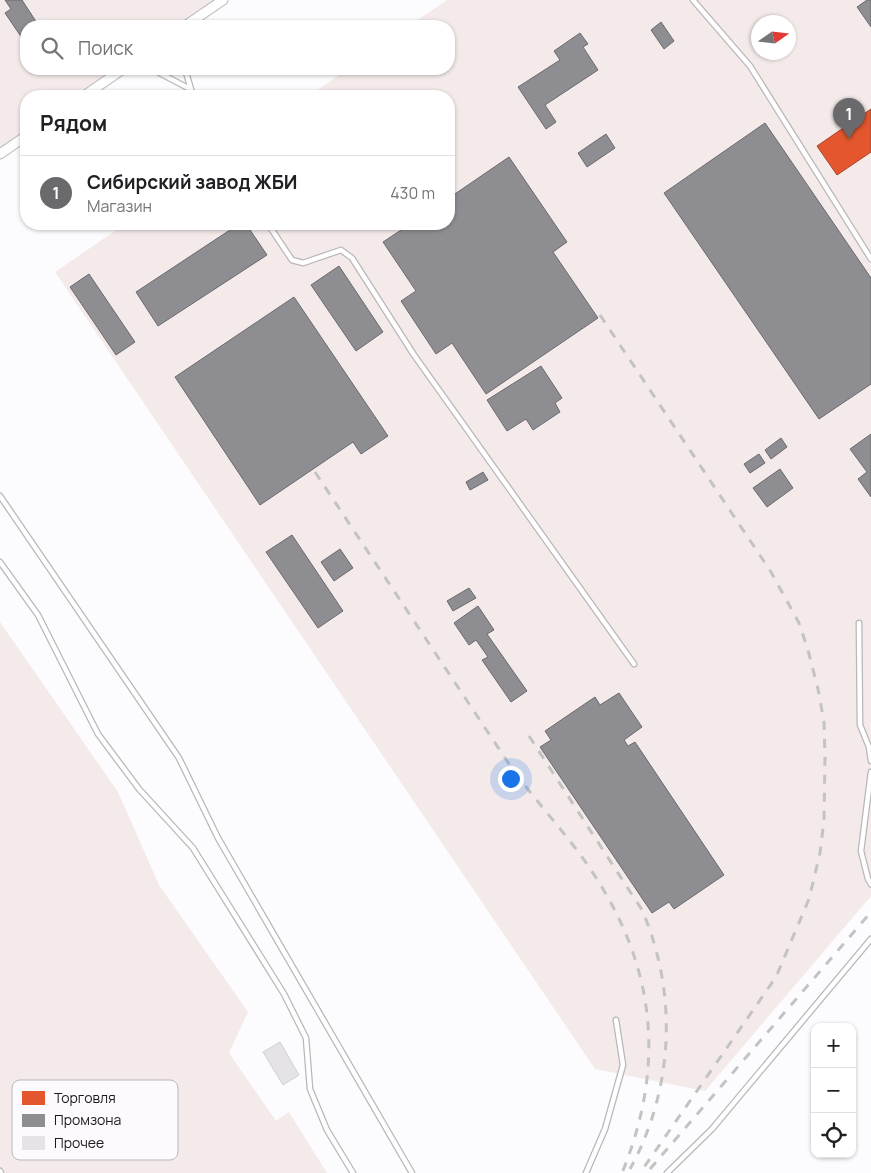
<!DOCTYPE html>
<html lang="ru">
<head>
<meta charset="utf-8">
<style>
  :root { --surface:#fff; --page:#f6f6f6; --text:#202124; --muted:#757577; --line:#e0e0e0; --accent:#6a696b }
  body { margin:0; font-family:Manrope,sans-serif; background:var(--page); color:var(--text) }
  .controls { position:absolute; right:15px; bottom:15px; display:grid; overflow:hidden; border-radius:10px; box-shadow:0 1px 4px #0004 }
  .controls button { width:45px; height:45px; display:grid; place-items:center; padding:0; border:0; border-bottom:1px solid var(--line); background:var(--surface); color:var(--text); font:25px sans-serif }
  .compass { position:absolute; left:751px; top:15px; width:45px; height:45px; border-radius:50%; background:var(--surface); box-shadow:0 1px 4px #0004; rotate:76deg }
  .you { position:absolute; left:510px; top:778px; width:18px; height:18px; margin:-12px; border:4px solid #fff; border-radius:50%; background:#1a73e8; box-shadow:0 0 0 8px #1a73e833 }
  .badge { display:grid; place-items:center; width:32px; height:32px; border-radius:50%; background:var(--accent); color:#fff; font-size:16px; font-weight:700 }
  .pin { position:absolute; translate:-50% -41px; filter:drop-shadow(0 1px 2px #0008) }
  .pin::after { content:''; position:absolute; top:26px; width:18px; height:15px; background:inherit; clip-path:polygon(0 0,100% 0,50% 100%) }
  .list { margin:0; padding:0; list-style:none }
  h2 { display:flex; justify-content:space-between; align-items:center; height:65px; margin:0; padding:0 20px; font-size:21px }
  h2 small { font-size:16px; font-weight:400; color:var(--muted) }
  .list li { display:grid; grid-template-columns:32px 1fr auto; gap:15px; align-items:center; box-sizing:border-box; height:75px; padding:0 20px; border-top:1px solid var(--line) }
  .list b { display:block; font-size:19px; white-space:nowrap }
  .list p { margin:0; font-size:16px; white-space:nowrap; color:var(--muted) }
  .list em { font-size:16px; font-style:normal; color:var(--muted) }
  .icon { flex:none; width:28px; height:28px; fill:none; stroke:currentColor; stroke-width:2; stroke-linecap:round; stroke-linejoin:round }
  .map { position:relative; flex:none; width:871px; height:1173px; overflow:hidden }
  .search { position:absolute; background:var(--surface); box-shadow:0 1px 4px #0004; left:20px; top:20px; width:435px; height:55px; display:flex; align-items:center; gap:12px; box-sizing:border-box; padding:0 18px; border-radius:20px; color:var(--muted); font-size:19px }
  .panel { position:absolute; background:var(--surface); box-shadow:0 1px 4px #0004; left:20px; top:90px; width:435px; height:140px; border-radius:20px }
  .map>svg:first-child { display:block }
  .industrial { fill:#f4eaea; fill-rule:evenodd }
  .shops { fill:#e4572e; stroke:#a84529 }
  .industry { fill:#8d8d92; stroke:#6b6a6f }
  .building { fill:#e5e3e5; stroke:#d2d0d2 }
  .lines { fill:none; stroke-linecap:round; stroke-linejoin:round }
  .lane-casing { stroke:#b8b7b9; stroke-width:7 }
  .street-casing { stroke:#b8b7b9; stroke-width:11 }
  .lane { stroke:#fffeff; stroke-width:4.5 }
  .street { stroke:#fffeff; stroke-width:9 }
  .rail { stroke:#c3c3c4; stroke-width:3; stroke-dasharray:9 9; stroke-linecap:butt }
  .key { fill:#fcfafe; stroke:#b8b7ba; stroke-width:1 }
  .key-label { font-size:14px; fill:#1b1a1d }
</style>
</head>
<body>
<div class="map">
<svg width="871" height="1173" viewBox="0 0 871 1173">
  <rect width="100%" height="100%" fill="#fcfbfd"/>
  <g class="industrial">
    <polygon points="0,0 216,0 179,26 26,26 26,69 118,69 78,96 26,96 26,132 0,151"/>
    <path d="M 447,0 L 871,0 L 871,896 L 705,1091 L 595,1069 L 55,272 L 125,224 L 449,224 L 449,96 L 309,96 L 348,69 L 449,69 L 449,26 L 409,26 ZM 758,22 L 788,22 L 788,52 L 758,52 Z"/>
    <polygon points="0,622 118,792 159,885 248,1012 229,1053 276,1121 289,1112 327,1173 0,1173"/>
  </g>
  <polygon class="shops" points="871,109 871,152 837,175 817,146"/>
  <g class="industry">
    <polygon points="5,0 22,0 39,26 26,26 26,44 5,13 11,9"/>
    <polygon points="867,0 871,0 871,27 857,7"/>
    <polygon points="661,22 674,41 664,49 651,30"/>
    <polygon points="580,33 588,44 583,47 598,70 545,105 556,122 546,129 518,87 560,60 554,51"/>
    <polygon points="765,123 871,278 871,384 819,419 664,193"/>
    <polygon points="606,134 615,148 587,167 578,153"/>
    <polygon points="509,157 567,242 553,252 598,318 486,394 452,343 436,354 401,301 416,291 383,242 410,224 449,224 449,198"/>
    <polygon points="239,224 246,224 267,255 158,326 136,292"/>
    <polygon points="339,266 383,332 356,351 311,285"/>
    <polygon points="89,274 135,342 116,355 70,287"/>
    <polygon points="294,297 388,436 361,454 353,442 260,505 175,377"/>
    <polygon points="541,366 562,398 555,403 560,412 533,430 526,419 507,431 487,400"/>
    <polygon points="871,434 871,497 858,479 867,472 850,449"/>
    <polygon points="781,438 787,447 771,459 765,450"/>
    <polygon points="759,454 765,463 750,473 744,464"/>
    <polygon points="780,469 793,488 767,507 753,488"/>
    <polygon points="483,472 488,480 470,490 466,482"/>
    <polygon points="292,535 343,611 318,628 266,552"/>
    <polygon points="340,549 353,568 334,581 321,562"/>
    <polygon points="469,588 476,598 453,611 447,601"/>
    <polygon points="478,606 494,630 487,634 527,691 511,702 482,660 488,657 476,640 469,645 454,623"/>
    <polygon points="619,693 642,727 624,740 628,746 635,742 724,875 674,909 669,902 652,913 540,747 551,740 545,731 595,697 600,705"/>
  </g>
  <polygon class="building" points="280,1042 299,1075 283,1085 263,1052"/>
  <g class="lines">
    <defs>
      <g id="lane">
        <polyline points="693,0 750,66 871,259"/>
        <polyline points="152,69 190,89"/>
        <polyline points="185,69 193,96"/>
        <polyline points="268,224 292,260 303,263 341,250 352,258 414,355 634,664"/>
        <polyline points="0,496 179,758 218,838 412,1173"/>
        <polyline points="0,562 38,615 98,734 139,789 193,848 284,994 306,1038 310,1089 327,1130 353,1173"/>
        <polyline points="859,623 860,725 869,747 871,761"/>
        <polyline points="871,772 861,851 868,879 871,884"/>
        <polyline points="0,1171 1,1173"/>
        <polyline points="586,1173 605,1129 623,1065 616,1020"/>
        <polyline points="667,1173 712,1129 871,939"/>
      </g>
      <g id="street">
        <polyline points="185,26 223,0"/>
        <polyline points="84,96 123,69"/>
        <polyline points="0,154 26,136"/>
      </g>
    </defs>
    <use href="#lane" class="lane-casing"/>
    <use href="#street" class="street-casing"/>
    <use href="#lane" class="lane"/>
    <use href="#street" class="street"/>
    <g class="rail">
      <polyline points="600,315 771,572 799,623 808,650 818,689 824,722 825,757 824,820 820,853 809,899 776,977 640,1173"/>
      <path d="M 315,472 C 378,567 442,663 505,758 C 531,797 565,831 591,870 C 656,967 666,1065 622,1173"/>
      <path d="M 529,736 L 642,910 C 678,993 674,1089 630,1169"/>
      <polyline points="650,1169 871,912"/>
    </g>
  </g>
  <rect x="12" y="1080" width="166" height="80" rx="8" class="key"/>
  <rect x="22" y="1091" width="23" height="14" fill="#e4572e"/>
  <rect x="22" y="1114" width="23" height="13" fill="#8d8d92"/>
  <rect x="22" y="1136" width="23" height="14" fill="#e5e3e5"/>
  <g class="key-label">
    <text x="54" y="1103">Торговля</text>
    <text x="54" y="1125">Промзона</text>
    <text x="54" y="1148">Прочее</text>
  </g>
</svg>
<div class="controls">
<button>+</button>
<button>−</button>
<button><svg class="icon" aria-label="locate" viewBox="0 0 24 24"><circle cx="12" cy="12" r="6"/><path d="M12 2v4M12 18v4M2 12h4M18 12h4"/></svg></button>
</div>
<svg class="compass" viewBox="-18 -18 36 36"><path d="M0-13l5 13h-10z" fill="#e53935"/><path d="M0 13l5-13h-10z" fill="#757577"/></svg>
<div class="you"></div>
<div class="pin badge" style="left:849px;top:139px">1</div>
<div class="search"><svg class="icon" aria-label="search" viewBox="0 0 24 24"><circle cx="10" cy="10" r="6"/><path d="M15 15l6 6"/></svg>Поиск</div>
<section class="panel">
<h2>Рядом<small></small></h2>
<ul class="list">
<li><span class="badge">1</span><div><b>Сибирский завод ЖБИ</b><p>Магазин</p></div><em>430 m</em></li>
</ul>
</section>
</div>
</body>
</html>
